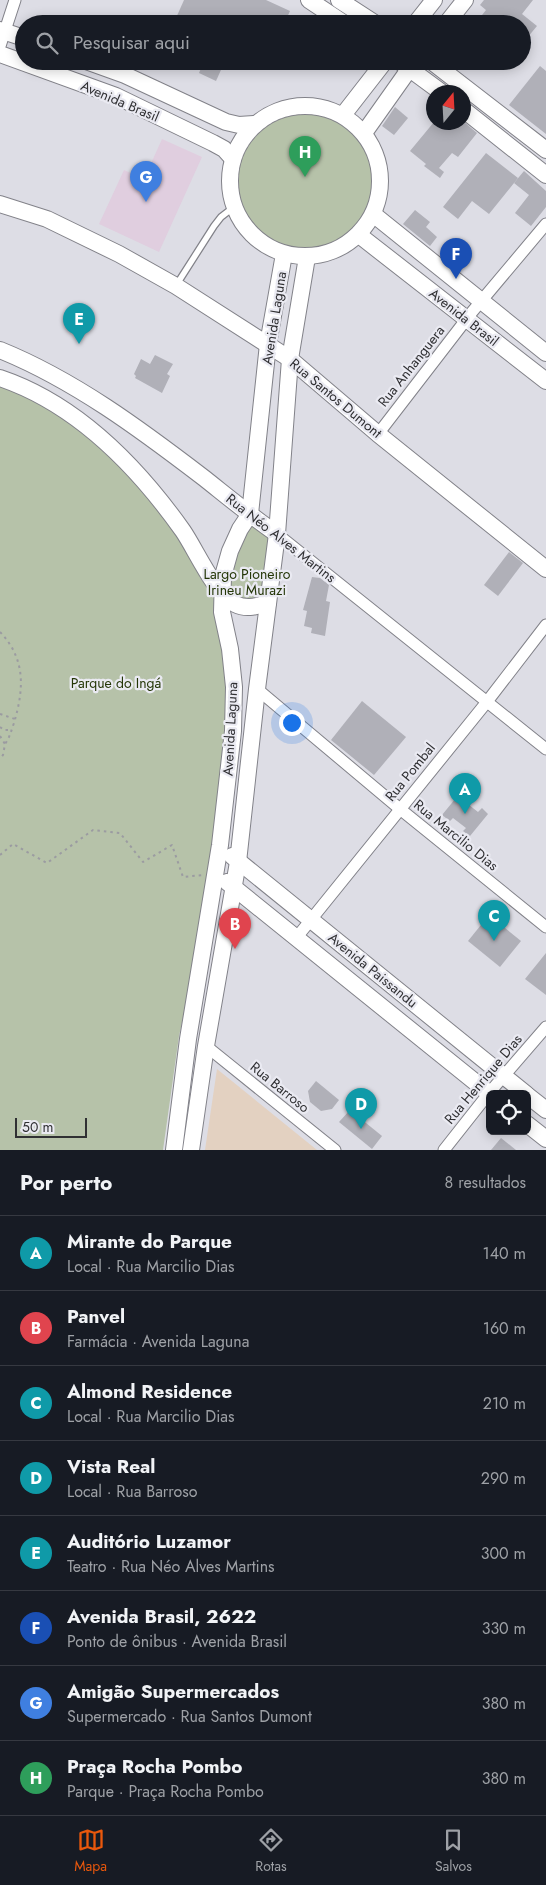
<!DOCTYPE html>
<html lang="pt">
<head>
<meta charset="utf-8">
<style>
  :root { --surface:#171b24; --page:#242831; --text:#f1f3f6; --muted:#9ea1a6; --line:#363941; --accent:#ea580c }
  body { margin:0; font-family:Jost,sans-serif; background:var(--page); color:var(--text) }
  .controls { position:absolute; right:15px; bottom:15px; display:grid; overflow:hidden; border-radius:8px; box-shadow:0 2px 12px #0003 }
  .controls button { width:45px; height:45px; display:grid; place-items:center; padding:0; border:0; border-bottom:1px solid var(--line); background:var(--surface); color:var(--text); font:25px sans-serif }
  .compass { position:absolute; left:426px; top:85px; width:45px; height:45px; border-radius:50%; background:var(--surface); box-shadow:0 2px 12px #0003; rotate:18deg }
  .scale { position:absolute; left:15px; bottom:12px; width:72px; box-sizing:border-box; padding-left:5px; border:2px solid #303033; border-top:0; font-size:14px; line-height:18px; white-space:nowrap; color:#303033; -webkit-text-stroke:4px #eaeaf2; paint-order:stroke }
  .you { position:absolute; left:291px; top:722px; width:18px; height:18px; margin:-12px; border:4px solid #fff; border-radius:50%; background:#1a73e8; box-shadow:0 0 0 8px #1a73e833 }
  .badge { display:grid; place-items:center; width:32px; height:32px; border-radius:50%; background:var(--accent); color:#fff; font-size:16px; font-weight:700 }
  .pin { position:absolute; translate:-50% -41px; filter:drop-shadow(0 1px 2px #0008) }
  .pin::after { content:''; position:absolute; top:26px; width:18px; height:15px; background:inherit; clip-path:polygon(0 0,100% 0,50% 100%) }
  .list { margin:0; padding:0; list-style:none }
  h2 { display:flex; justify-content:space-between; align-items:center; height:65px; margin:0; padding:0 20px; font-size:21px }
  h2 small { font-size:16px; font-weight:400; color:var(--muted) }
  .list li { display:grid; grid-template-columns:32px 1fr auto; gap:15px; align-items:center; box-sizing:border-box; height:75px; padding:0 20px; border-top:1px solid var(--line) }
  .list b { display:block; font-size:19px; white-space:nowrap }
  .list p { margin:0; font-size:16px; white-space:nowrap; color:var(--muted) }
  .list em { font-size:16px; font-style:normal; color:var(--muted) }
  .icon { flex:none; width:28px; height:28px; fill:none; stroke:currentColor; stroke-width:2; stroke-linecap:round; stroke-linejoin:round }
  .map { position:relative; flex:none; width:546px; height:1150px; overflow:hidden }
  .search { position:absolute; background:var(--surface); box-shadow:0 2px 12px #0003; left:15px; right:15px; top:15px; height:55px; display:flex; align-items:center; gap:12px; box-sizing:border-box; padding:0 18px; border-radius:28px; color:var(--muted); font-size:19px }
  .sheet { height:665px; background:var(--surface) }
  nav { display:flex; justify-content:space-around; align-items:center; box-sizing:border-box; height:70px; border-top:1px solid var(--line); background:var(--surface); font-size:14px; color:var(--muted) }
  nav a { display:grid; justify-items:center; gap:2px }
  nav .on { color:var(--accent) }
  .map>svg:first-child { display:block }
  .commercial { fill:#e0cedf }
  .education { fill:#e3d1c1 }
  .green { fill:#b6c2a9 }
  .building { fill:#b0b0b8 }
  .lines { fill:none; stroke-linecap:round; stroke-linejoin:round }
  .lane-casing { stroke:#828289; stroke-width:8 }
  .street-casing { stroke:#828289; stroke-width:13 }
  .secondary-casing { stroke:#828289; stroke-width:18 }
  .path { stroke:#9b9ba1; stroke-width:2; stroke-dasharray:2.5 4; stroke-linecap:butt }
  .lane { stroke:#fff; stroke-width:5.5 }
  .street { stroke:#fff; stroke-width:11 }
  .secondary { stroke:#fff; stroke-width:16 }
  .labels { text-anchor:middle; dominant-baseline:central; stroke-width:4.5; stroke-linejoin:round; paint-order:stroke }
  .street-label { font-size:14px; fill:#303033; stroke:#eaeaf2 }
  .park-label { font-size:14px; fill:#243607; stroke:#eaeaf2 }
</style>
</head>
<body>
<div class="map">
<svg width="546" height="1150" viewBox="0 0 546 1150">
  <rect width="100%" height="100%" fill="#dddde5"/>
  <polygon class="commercial" points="162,139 202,157 159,252 99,224 124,170 144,179"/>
  <polygon class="education" points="217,1069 317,1150 205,1150"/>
  <g class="green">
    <circle cx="305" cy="181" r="75"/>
    <polygon points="0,378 9,381 127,462 222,593 250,514 277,534 268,603 251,608 223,594 234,687 215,873 179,1036 163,1150 0,1150"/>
  </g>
  <g class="building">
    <polygon points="184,0 266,0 290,11 284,24 188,24 176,18"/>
    <polygon points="484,0 533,0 522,14 537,26 522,44 522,24 475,24 486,10 480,5"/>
    <polygon points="204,61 225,61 216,81 199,73"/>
    <polygon points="540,66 546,71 546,134 509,105"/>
    <polygon points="395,107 408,118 394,135 382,126"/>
    <polygon points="434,122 464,122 477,133 458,157 452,153 439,168 444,172 440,178 424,166 426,164 410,151"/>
    <polygon points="486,153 518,178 489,214 472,201 458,219 443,207"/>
    <polygon points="524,171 546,191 546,207 531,226 515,213 529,195 514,183"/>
    <polygon points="415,210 430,222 426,227 437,237 430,246 403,224"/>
    <polygon points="155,355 173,364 167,374 170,376 162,393 135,378 136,376 134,374 141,359 150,364"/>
    <polygon points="509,552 523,563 498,596 484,585"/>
    <polygon points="312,577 320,578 329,585 326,601 330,602 325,636 311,633 312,628 304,626 307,611 303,610"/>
    <polygon points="362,701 406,737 374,775 331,740"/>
    <polygon points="460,793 467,798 464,801 478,812 482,808 488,814 470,836 463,831 466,828 453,818 450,821 442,815"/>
    <polygon points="489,915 521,941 500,967 468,941"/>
    <polygon points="546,953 546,995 525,979"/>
    <polygon points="316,1081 339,1100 332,1109 321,1111 310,1102 308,1091"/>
    <polygon points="350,1110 382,1136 372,1149 339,1122"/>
    <polygon points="501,1138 516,1150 491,1150"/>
  </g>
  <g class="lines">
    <defs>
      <polyline id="lane" points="177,284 214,226 221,217 234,207"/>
      <g id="street">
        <polyline points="0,46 15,0"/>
        <polyline points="378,434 472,312 546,224"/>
        <polyline points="277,534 546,749"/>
        <polyline points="257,689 400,809 546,927"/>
        <polyline points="297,937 486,703 546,625"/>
        <polyline points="206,1046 335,1150"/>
        <polyline points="444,1150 489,1093 546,1027"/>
      </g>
      <g id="secondary">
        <polyline points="309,0 345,24"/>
        <polyline points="339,0 376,24"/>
        <polyline points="415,24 434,0"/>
        <polyline points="446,24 465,0"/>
        <polyline points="0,30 24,38"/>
        <polyline points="0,54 116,96 213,143 224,149 233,159"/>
        <polyline points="86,61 125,75 226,122 239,125 254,124"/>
        <polyline points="399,61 441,92"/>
        <polyline points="431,61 546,150"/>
        <circle cx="305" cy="181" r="75"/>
        <polyline points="464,110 546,175"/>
        <polyline points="343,115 385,61"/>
        <polyline points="364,133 415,61"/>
        <polyline points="0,204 47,219 119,254 176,286 290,359 378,434 546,569"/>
        <polyline points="373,214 546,353"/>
        <polyline points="359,235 546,381"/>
        <path d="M 0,350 C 74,380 140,429 204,478 C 228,497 252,517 277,534"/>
        <path d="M 0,378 C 77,404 137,466 183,531 C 196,550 215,594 235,604 C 247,610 257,606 268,603"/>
        <polyline points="232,856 526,1094"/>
        <polyline points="227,882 490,1094"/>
        <polyline points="527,1095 546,1110"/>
        <polyline points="527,1124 546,1139"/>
        <polyline points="174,1150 188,1039 220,845 233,731 234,687 230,649 222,612 223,576 230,551 240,529 250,514 268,344 284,254"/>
        <polyline points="191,1150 206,1046 238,862 257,689 277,534 290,359 307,257"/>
      </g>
    </defs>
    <use href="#lane" class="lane-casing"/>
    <use href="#street" class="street-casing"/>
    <use href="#secondary" class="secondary-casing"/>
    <g class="path">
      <polyline points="62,61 75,66"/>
      <circle cx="306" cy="182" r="69"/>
      <polyline points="239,139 248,144"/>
      <path d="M 0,632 C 26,659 24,689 14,723 C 11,731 10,737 5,744"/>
      <polyline points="0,714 15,719"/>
      <polyline points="0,727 4,730 12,730"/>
      <polyline points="0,736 5,744 3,755 0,759"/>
      <polyline points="0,855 13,844 47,863 93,830 120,833 143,862 172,845 183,877 203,875"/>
    </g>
    <use href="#lane" class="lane"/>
    <use href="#street" class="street"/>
    <use href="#secondary" class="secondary"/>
  </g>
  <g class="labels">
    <g class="street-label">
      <text transform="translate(120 101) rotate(23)">Avenida Brasil</text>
      <text transform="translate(464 317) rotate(38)">Avenida Brasil</text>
      <text transform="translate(274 318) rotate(-81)">Avenida Laguna</text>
      <text transform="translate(411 366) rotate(-52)">Rua Anhanguera</text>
      <text transform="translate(336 398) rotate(40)">Rua Santos Dumont</text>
      <text transform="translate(281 538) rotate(38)">Rua Néo Alves Martins</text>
      <text transform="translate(230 729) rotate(-87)">Avenida Laguna</text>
      <text transform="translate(410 772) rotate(-51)">Rua Pombal</text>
      <text transform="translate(456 835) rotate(39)">Rua Marcilio Dias</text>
      <text transform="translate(373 970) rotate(39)">Avenida Paissandu</text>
      <text transform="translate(483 1079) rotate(-50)">Rua Henrique Dias</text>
      <text transform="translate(280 1087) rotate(39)">Rua Barroso</text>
    </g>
    <g class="park-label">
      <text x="247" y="574">Largo Pioneiro<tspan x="247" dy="16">Irineu Murazi</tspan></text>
      <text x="116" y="683">Parque do Ingá</text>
    </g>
  </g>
</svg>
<div class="controls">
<button><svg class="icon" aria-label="locate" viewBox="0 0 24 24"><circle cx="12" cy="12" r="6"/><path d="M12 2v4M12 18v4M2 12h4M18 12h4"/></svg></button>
</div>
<svg class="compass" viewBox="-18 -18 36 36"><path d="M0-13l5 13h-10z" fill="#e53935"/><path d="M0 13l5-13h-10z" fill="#9ea1a6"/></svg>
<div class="scale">50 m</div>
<div class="you"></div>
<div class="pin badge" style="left:465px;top:814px;background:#0f9aa8">A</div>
<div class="pin badge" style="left:235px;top:949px;background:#e0444e">B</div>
<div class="pin badge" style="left:494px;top:941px;background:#0f9aa8">C</div>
<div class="pin badge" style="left:361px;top:1129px;background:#0f9aa8">D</div>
<div class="pin badge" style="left:79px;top:344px;background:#0f9aa8">E</div>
<div class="pin badge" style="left:456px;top:279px;background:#1a4fb4">F</div>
<div class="pin badge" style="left:146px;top:202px;background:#3f7fe0">G</div>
<div class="pin badge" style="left:305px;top:177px;background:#2e9e5b">H</div>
<div class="search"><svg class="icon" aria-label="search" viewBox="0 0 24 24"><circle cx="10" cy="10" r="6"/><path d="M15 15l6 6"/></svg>Pesquisar aqui</div>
</div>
<section class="sheet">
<h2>Por perto<small>8 resultados</small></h2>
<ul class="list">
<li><span class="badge" style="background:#0f9aa8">A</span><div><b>Mirante do Parque</b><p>Local · Rua Marcilio Dias</p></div><em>140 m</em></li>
<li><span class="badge" style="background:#e0444e">B</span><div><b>Panvel</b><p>Farmácia · Avenida Laguna</p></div><em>160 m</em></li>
<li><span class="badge" style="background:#0f9aa8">C</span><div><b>Almond Residence</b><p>Local · Rua Marcilio Dias</p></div><em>210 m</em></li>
<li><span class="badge" style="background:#0f9aa8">D</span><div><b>Vista Real</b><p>Local · Rua Barroso</p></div><em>290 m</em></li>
<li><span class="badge" style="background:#0f9aa8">E</span><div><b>Auditório Luzamor</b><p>Teatro · Rua Néo Alves Martins</p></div><em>300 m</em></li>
<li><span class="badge" style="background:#1a4fb4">F</span><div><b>Avenida Brasil, 2622</b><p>Ponto de ônibus · Avenida Brasil</p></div><em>330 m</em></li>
<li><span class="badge" style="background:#3f7fe0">G</span><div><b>Amigão Supermercados</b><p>Supermercado · Rua Santos Dumont</p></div><em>380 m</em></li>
<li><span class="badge" style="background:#2e9e5b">H</span><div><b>Praça Rocha Pombo</b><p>Parque · Praça Rocha Pombo</p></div><em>380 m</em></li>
</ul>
</section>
<nav>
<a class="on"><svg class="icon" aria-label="map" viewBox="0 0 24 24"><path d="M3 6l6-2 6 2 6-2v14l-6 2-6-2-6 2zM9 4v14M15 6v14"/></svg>Mapa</a>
<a><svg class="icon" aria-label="directions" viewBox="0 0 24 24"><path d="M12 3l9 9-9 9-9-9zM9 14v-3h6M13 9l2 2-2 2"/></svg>Rotas</a>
<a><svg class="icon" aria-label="saved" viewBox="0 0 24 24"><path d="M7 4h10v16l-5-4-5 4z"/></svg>Salvos</a>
</nav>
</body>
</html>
